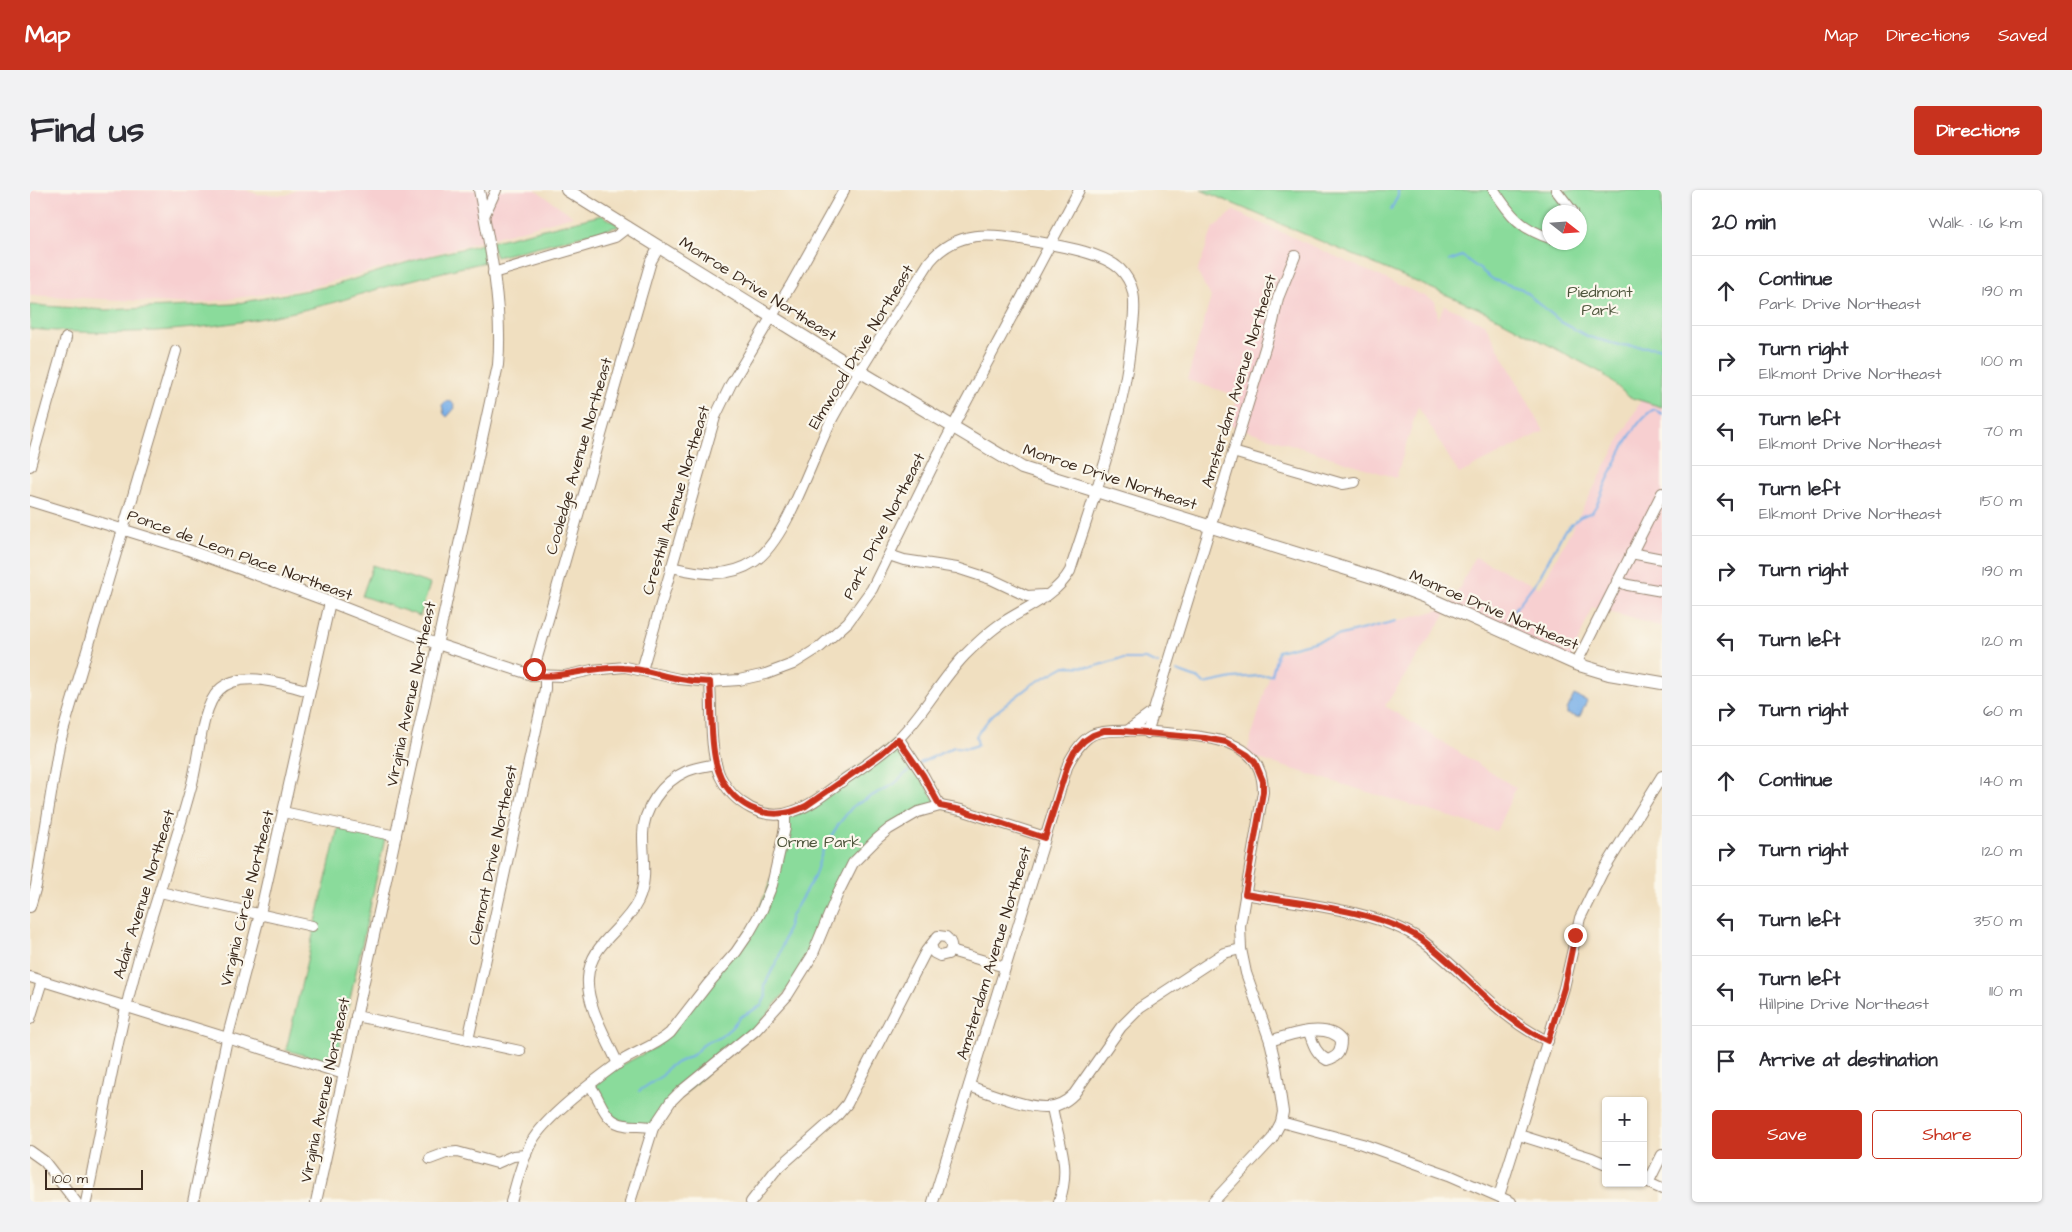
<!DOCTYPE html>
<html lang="en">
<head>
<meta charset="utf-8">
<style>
  :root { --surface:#fff; --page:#f2f2f3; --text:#2b2b33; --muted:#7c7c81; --line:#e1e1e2; --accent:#c8321e }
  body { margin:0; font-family:"Architects Daughter",sans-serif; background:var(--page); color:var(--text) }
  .controls { position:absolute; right:15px; bottom:15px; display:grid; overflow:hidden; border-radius:5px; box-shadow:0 1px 4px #0004 }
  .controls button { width:45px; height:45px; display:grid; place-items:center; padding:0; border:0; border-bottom:1px solid var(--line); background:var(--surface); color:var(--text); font:25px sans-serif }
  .compass { position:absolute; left:1512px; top:15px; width:45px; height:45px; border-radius:50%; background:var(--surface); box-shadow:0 1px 4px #0004; rotate:107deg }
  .scale { position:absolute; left:15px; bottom:12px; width:98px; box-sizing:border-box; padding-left:5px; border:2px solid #3b2a1e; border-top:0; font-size:14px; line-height:18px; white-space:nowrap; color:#3b2a1e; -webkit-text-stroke:4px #fbf7ec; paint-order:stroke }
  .stop { position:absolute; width:15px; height:15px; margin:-11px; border:4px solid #c8321e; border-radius:50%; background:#fff }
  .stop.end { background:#c8321e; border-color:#fff; box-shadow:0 1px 5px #0008 }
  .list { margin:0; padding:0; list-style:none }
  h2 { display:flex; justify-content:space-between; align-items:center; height:65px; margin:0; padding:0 20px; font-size:21px }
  h2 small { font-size:16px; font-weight:400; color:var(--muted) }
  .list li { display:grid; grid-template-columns:32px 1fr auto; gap:15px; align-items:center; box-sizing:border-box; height:70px; padding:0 20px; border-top:1px solid var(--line) }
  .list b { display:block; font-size:19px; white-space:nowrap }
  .list p { margin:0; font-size:16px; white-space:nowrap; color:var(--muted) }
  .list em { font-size:16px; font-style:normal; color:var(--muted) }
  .actions { display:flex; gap:10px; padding:15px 20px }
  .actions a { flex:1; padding:11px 0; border:1px solid var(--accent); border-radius:5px; text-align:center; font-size:18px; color:var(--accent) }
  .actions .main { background:var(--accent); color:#fff }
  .icon { flex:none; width:28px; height:28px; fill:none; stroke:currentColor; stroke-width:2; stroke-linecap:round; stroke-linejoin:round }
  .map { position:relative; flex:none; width:1632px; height:1012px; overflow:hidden; border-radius:5px }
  header { display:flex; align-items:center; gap:30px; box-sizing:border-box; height:70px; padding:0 25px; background:var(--accent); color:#fff }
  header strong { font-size:24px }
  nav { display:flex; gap:28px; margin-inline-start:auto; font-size:18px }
  .intro { display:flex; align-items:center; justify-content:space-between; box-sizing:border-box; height:120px; padding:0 30px }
  h1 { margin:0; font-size:35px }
  .button { padding:12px 22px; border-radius:5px; background:var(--accent); color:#fff; font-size:18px; font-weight:700 }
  main { display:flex; gap:30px; padding:0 30px }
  aside { flex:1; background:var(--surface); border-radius:5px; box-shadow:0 1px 4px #0004 }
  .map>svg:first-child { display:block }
  .built { fill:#f7cfd0 }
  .green { fill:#8adb9b; stroke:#62825c; fill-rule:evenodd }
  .water { fill:#7ab0e8; stroke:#5a6d83 }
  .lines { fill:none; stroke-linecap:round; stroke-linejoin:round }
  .stream { stroke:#7ab0e8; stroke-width:2 }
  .minor-casing { stroke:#96846f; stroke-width:12 }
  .major-casing { stroke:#96846f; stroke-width:14 }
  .minor { stroke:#fff; stroke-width:10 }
  .major { stroke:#fff; stroke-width:12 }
  .route { stroke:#c8321e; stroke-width:6 }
  .labels { text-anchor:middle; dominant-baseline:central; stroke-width:4.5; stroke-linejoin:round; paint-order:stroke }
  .street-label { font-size:16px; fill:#3b2a1e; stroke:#fbf7ec }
  .park-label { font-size:16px; fill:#4f563d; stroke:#fbf7ec }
</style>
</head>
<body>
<header>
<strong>Map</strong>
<nav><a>Map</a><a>Directions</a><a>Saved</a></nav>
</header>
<div class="intro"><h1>Find us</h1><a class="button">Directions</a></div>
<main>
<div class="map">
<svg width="1632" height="1012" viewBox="0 0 1632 1012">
  <rect width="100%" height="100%" fill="#fbf7ec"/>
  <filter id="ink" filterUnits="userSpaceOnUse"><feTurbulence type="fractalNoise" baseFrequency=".02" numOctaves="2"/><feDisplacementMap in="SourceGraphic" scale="10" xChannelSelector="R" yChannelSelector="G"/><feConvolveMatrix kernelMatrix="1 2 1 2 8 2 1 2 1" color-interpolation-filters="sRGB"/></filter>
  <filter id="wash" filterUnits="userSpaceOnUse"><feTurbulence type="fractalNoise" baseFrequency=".0096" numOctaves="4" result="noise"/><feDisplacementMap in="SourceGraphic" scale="20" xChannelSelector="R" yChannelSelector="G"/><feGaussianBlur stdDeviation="1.12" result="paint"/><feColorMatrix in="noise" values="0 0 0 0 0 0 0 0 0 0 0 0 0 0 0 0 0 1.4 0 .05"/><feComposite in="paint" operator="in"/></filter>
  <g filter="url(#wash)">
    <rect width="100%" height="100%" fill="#f0dfc0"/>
    <g class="built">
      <polygon points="0,0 216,0 227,4 257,5 266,0 506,0 543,26 278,98 163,114 0,105"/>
      <polygon points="1204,21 1405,111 1408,126 1407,132 1414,115 1455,134 1514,241 1429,284 1388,216 1366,288 1200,235 1208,206 1157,190 1181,107 1167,82 1183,38"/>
      <polygon points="1617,199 1632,203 1632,437 1562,417 1541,470 1420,417 1355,516 1486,598 1466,641 1216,565 1246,464 1420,417 1445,367 1510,398"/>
    </g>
    <g class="green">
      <path d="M 1171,0 L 1632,0 L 1632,217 L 1599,207 L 1572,183 L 1452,120 ZM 1520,22 L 1550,22 L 1550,52 L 1520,52 Z"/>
      <polygon points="572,25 590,36 466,67 460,52"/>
      <path d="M 457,53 L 460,71 C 418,80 376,91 334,103 C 321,107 308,112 294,115 C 198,139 99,148 0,139 L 0,115 L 76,120 L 203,114 L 305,95 L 388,69 Z"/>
      <polygon points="343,375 400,394 390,426 332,406"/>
      <polygon points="867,549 908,615 831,658 769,786 726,837 622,934 602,934 576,925 560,892 628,856 724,731 744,683 753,630"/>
      <polygon points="308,638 355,648 306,874 256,860"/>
    </g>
    <g class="water">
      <polygon points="420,211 424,214 425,218 417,227 414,224 412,215 415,212"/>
      <polygon points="1544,505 1557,511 1550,526 1547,527 1537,524 1537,520"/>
    </g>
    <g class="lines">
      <g class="stream">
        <polyline points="1361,20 1368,5 1368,0"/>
        <polyline points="1419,71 1432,66 1464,90 1492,99 1531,132 1559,147 1589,155 1632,158"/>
        <path d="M 1479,427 L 1510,386 L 1534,341 L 1550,327 L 1562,322 L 1566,316 C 1577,292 1602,228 1625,219 L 1632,224"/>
        <polyline points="1147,481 1169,489 1174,494 1203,488 1242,485 1248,461 1366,431"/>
        <polyline points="890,573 924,557 938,558 948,555 946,546 961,526 1001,495 1035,476 1063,477 1089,469 1115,469 1128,474"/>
        <polyline points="609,901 633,885 638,877 663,865 676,852 689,848 701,838 710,827 731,816 736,806 734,796 749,767 761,726 784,687 793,660 808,635 823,616 864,594 884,576"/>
      </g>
    </g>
  </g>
  <g filter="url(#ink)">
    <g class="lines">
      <defs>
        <g id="minor">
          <path d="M 1464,0 C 1480,25 1491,39 1520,48"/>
          <polyline points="1526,0 1543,22"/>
          <polyline points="454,26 466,0"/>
          <polyline points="463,83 585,47 598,37"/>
          <polyline points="1203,262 1313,294 1325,292"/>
          <polyline points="0,276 36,148"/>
          <polyline points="0,311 153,358 300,412 407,454 502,485 534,486 562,480 595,477 649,489 680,492 709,490 736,484 763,474 790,457 818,432 842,399 909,263 1049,0"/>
          <polyline points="1601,363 1632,369"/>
          <polyline points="859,365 874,370 927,378 961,389 997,406 1014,405"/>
          <path d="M 641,377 C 671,384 698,389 725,371 C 758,348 782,267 802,229 C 831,175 867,123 900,71 C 926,40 961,43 997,50 C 1023,55 1071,61 1090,79 C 1096,85 1101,94 1103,102 C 1106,117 1103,136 1101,151 C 1093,230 1064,306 1040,381 C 1026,406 995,418 972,433 C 958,442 946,454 935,465 C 910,491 894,523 869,548 C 853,564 834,576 815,589 C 799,600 783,615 764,621 C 734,633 703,613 690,586 C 679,561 682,520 680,492"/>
          <polyline points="1587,391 1598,395 1632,401"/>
          <polyline points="1546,474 1632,303"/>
          <polyline points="612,480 685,227 701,194 762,93 814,0"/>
          <polyline points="502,485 621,71 629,57"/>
          <polyline points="1097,541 1123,522"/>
          <polyline points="1117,543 1243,132 1248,108 1265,66"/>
          <polyline points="869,549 893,585 910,616"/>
          <polyline points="253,622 366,646"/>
          <polyline points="130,702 282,736"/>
          <path d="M 1215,704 C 1266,713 1349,720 1391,750 C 1435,781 1467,828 1518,851"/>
          <polyline points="0,717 6,696 29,555 146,161"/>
          <polyline points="921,761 975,777"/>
          <polyline points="0,787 314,884"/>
          <polyline points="326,826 490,861"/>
          <polyline points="0,829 12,791"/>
          <polyline points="438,850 515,499 515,487"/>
          <path d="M 1240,851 C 1258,845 1297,831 1311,850 C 1311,862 1308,867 1297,870 C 1285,863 1283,853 1279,842"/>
          <path d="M 588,874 C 577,849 556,815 558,788 C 560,753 594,740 608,711 C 618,690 613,669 613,647 C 612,620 632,592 657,581 C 666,577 676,576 686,574"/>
          <path d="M 560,896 C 572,910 573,932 595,935 C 605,937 614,935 623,938"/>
          <path d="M 939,896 C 959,903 997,918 1016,917 C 1027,917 1036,912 1044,904 L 1091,837 L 1110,818 L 1194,763 L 1211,759"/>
          <path d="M 1022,917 C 1028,952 1042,975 1029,1012"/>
          <polyline points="1251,932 1332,954 1419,985 1481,1012"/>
          <polyline points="1489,945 1562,968 1576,974"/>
          <polyline points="0,961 14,971 46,1012"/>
          <polyline points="400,969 416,963 427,962 467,973 483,966 496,965"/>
          <polyline points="1614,991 1632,999"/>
          <polyline points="1618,993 1632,965"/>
          <polyline points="1469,1006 1534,798 1550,728 1572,683 1632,586"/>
          <path d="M 56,1012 C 73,932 86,850 108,771 C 125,713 145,656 161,597 C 169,571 170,519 189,500 C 211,479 253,494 279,501"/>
          <polyline points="163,1012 197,849 230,724 300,412"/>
          <path d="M 286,1012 L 468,175 C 473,119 460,55 449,0"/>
          <path d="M 481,1012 C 487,992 492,969 502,951 C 516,927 565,890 587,874 C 604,862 624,857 640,843 L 678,794 L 706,762 L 719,743 L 732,720 L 742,695 L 755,638 L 755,624"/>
          <polyline points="600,1012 623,938 641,911 650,902 726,840 757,806 782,766 808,703 823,673 847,649 859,639 888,622 910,616 931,620 1015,647"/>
          <path d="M 721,1012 L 745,981 L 805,928 L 817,914 L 896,761 L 908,746 L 916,747 C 922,752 923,758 918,764 L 910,766 L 904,763 L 901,755"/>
          <path d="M 903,1012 L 1038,574 C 1044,563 1051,551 1062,545 C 1081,535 1172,545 1195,552 C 1203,554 1212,559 1218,564 C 1230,574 1233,587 1233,602 L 1210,736 L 1211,759 L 1216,783 L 1240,851 L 1246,876 L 1253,922 L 1251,932 L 1242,949 L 1183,1012"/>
        </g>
        <polyline id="major" points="537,0 831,182 992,278 1349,389 1396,407 1546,474 1579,484 1632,493"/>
      </defs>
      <use href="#minor" class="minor-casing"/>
      <use href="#major" class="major-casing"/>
      <use href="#minor" class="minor"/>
      <use href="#major" class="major"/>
    </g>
  </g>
  <g class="lines" filter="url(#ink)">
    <path class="route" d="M 504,479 L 502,485 C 533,489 562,476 593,478 C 613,478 631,486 650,489 C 660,491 670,492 680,492 C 682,519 680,548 686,573 C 696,615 738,636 776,616 L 851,564 L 868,549 L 893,585 L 910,616 L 931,620 L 1015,648 L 1038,574 L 1044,562 L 1054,551 L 1063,545 L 1074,541 L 1092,541 L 1175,548 L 1196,552 L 1218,565 L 1225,572 L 1233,591 L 1233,602 L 1215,704 C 1266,713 1349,720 1391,749 C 1435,781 1467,828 1518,851 L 1534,798 L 1545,745"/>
  </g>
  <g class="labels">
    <g class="street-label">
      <text transform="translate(728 99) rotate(32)">Monroe Drive Northeast</text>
      <text transform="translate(831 157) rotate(-59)">Elmwood Drive Northeast</text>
      <text transform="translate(1209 191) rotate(-73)">Amsterdam Avenue Northeast</text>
      <text transform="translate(549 266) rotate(-74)">Cooledge Avenue Northeast</text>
      <text transform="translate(1080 287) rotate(18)">Monroe Drive Northeast</text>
      <text transform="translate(646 310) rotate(-73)">Cresthill Avenue Northeast</text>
      <text transform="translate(854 336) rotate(-63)">Park Drive Northeast</text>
      <text transform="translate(210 365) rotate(20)">Ponce de Leon Place Northeast</text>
      <text transform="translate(1464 420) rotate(23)">Monroe Drive Northeast</text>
      <text transform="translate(381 504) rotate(-78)">Virginia Avenue Northeast</text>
      <text transform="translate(463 665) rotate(-78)">Clemont Drive Northeast</text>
      <text transform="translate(114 704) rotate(-73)">Adair Avenue Northeast</text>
      <text transform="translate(217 708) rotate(-76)">Virginia Circle Northeast</text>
      <text transform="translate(964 763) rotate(-73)">Amsterdam Avenue Northeast</text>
      <text transform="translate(295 900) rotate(-78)">Virginia Avenue Northeast</text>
    </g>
    <g class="park-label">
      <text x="1570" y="102">Piedmont<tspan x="1570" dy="18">Park</tspan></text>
      <text x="789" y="652">Orme Park</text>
    </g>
  </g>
</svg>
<div class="controls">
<button>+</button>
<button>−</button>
</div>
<svg class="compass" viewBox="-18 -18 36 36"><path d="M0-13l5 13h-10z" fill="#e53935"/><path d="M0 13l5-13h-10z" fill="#7c7c81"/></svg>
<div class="scale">100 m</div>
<div class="stop" style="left:504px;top:479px"></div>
<div class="stop end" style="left:1545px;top:745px"></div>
</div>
<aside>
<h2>20 min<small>Walk · 1.6 km</small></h2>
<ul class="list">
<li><svg class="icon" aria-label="ahead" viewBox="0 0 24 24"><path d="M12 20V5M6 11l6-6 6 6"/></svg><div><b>Continue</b><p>Park Drive Northeast</p></div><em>190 m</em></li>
<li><svg class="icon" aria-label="right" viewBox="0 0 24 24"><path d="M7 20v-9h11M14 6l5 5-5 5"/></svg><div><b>Turn right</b><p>Elkmont Drive Northeast</p></div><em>100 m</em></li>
<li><svg class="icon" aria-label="left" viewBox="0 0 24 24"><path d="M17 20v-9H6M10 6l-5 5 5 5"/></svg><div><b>Turn left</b><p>Elkmont Drive Northeast</p></div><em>70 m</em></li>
<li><svg class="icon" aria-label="left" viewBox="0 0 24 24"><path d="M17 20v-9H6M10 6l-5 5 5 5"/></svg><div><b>Turn left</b><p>Elkmont Drive Northeast</p></div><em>150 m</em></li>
<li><svg class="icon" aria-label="right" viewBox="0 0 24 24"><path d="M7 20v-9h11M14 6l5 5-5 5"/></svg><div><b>Turn right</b></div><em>190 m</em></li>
<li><svg class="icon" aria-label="left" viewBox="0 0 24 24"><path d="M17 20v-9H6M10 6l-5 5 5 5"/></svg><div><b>Turn left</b></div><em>120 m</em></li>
<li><svg class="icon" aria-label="right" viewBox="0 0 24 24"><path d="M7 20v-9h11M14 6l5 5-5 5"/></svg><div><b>Turn right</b></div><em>60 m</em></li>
<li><svg class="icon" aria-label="ahead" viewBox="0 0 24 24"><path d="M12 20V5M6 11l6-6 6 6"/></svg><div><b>Continue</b></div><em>140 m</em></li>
<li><svg class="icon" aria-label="right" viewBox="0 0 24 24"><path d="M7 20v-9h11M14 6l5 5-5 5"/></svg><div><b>Turn right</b></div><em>120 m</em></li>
<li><svg class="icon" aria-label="left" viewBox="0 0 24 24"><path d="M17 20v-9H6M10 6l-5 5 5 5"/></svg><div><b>Turn left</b></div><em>350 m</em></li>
<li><svg class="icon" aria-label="left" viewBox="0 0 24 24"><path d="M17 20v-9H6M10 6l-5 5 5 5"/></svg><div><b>Turn left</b><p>Hillpine Drive Northeast</p></div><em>110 m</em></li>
<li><svg class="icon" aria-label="arrive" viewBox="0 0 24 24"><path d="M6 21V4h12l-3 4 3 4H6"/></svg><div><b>Arrive at destination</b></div></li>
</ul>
<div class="actions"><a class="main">Save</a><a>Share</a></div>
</aside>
</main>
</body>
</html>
